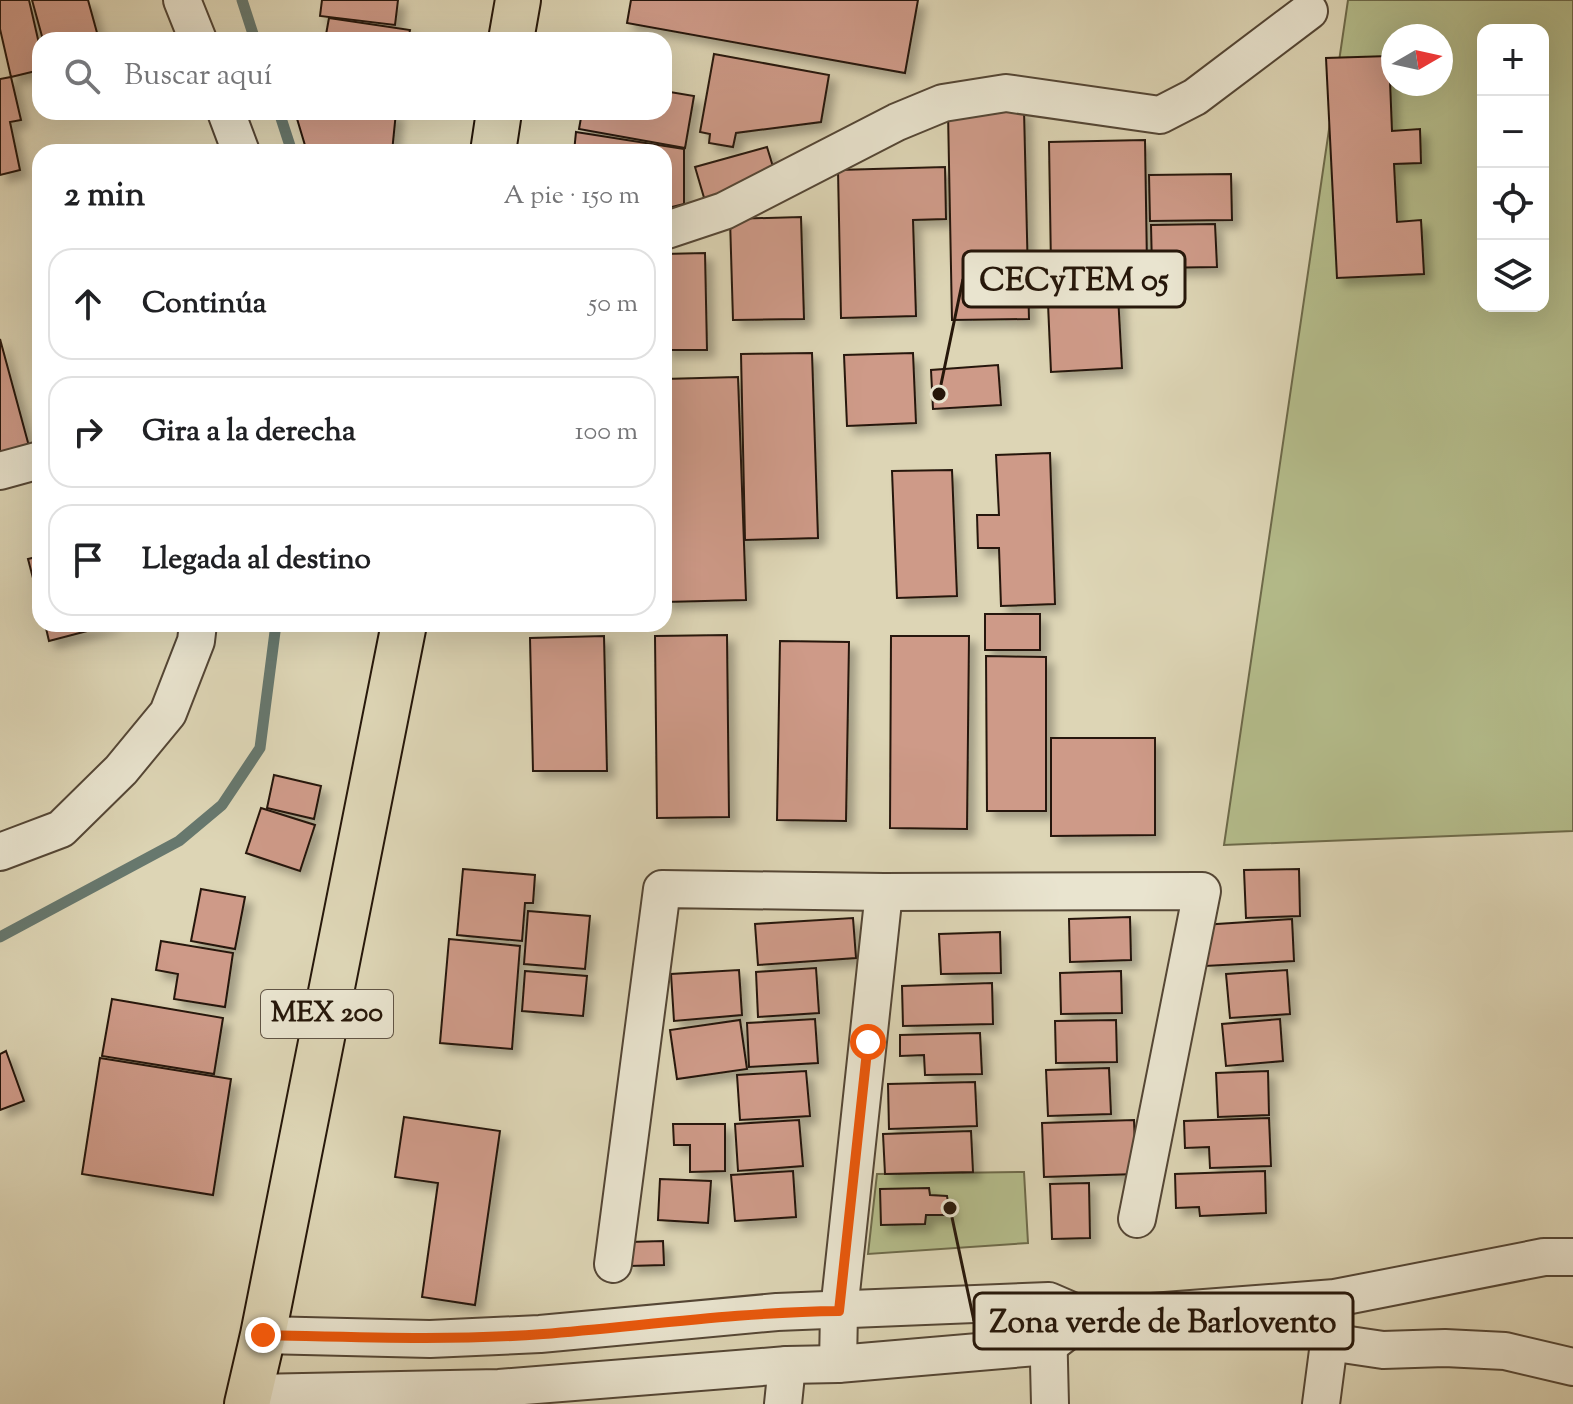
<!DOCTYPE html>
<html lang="es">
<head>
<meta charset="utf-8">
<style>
  :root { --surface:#fff; --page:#f2f2f2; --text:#202124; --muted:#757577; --line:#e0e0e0 }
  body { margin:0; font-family:"Sorts Mill Goudy",serif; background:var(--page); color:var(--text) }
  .controls { position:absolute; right:24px; top:24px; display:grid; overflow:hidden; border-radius:16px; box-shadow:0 8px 32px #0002 }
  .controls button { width:72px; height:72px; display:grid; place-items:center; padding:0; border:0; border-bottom:2px solid var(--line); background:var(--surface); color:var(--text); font:40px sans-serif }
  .compass { position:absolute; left:1381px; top:24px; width:72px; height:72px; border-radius:50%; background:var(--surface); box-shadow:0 8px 32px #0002; rotate:81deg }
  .stop { position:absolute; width:24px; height:24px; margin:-18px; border:6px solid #ea580c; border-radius:50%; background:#fff }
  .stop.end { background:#ea580c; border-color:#fff; box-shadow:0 2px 8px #0008 }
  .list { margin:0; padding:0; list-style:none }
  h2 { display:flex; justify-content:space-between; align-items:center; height:104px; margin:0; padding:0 32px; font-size:34px }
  h2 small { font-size:26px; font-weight:400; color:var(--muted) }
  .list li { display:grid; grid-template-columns:52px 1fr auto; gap:24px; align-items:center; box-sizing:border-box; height:112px; margin:0 16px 16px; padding:0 16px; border:2px solid var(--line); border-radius:24px }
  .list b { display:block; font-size:30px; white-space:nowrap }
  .list em { font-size:26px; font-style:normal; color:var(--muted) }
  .icon { flex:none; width:44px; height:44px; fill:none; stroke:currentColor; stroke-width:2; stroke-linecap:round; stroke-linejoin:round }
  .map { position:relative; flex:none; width:1573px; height:1404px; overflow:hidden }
  .search { position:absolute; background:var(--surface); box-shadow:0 8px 32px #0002; left:32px; top:32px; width:640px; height:88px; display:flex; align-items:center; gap:20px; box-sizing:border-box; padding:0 28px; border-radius:24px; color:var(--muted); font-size:30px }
  .panel { position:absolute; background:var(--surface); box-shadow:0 8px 32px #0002; left:32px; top:144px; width:640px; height:488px; border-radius:24px }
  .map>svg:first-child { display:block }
  .green { fill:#b4bc8b; stroke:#6d6a4a; stroke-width:2; fill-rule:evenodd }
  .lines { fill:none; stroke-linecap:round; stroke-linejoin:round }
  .stream { stroke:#67786e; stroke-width:11 }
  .building { fill:#ce9a88; stroke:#26170a; stroke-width:2; filter:url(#shadow) }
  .street-casing { stroke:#544635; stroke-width:40 }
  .highway-casing { stroke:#26170a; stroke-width:48 }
  .street { stroke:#e9e4cf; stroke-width:36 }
  .highway { stroke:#ddd5b5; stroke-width:44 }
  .route { stroke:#ea580c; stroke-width:10 }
  .labels { text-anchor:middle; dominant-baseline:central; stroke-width:6; stroke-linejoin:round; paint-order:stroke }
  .shield { fill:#e9e4cf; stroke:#605445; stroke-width:2 }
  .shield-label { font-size:28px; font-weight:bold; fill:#26170a }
  .leader { fill:none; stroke:#26170a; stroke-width:3 }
  .callout-dot { fill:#26170a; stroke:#e9e4cf; stroke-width:3 }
  .callout { fill:#e9e4cf; stroke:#26170a; stroke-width:3 }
  .callout-label { font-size:32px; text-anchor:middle; font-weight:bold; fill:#26170a }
</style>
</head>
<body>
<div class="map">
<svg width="1573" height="1404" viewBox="0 0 1573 1404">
  <defs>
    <filter id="shadow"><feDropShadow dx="7" dy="7" stdDeviation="4" flood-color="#0004"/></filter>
  </defs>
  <rect width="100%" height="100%" fill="#ddd5b5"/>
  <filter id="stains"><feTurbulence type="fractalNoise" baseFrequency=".0025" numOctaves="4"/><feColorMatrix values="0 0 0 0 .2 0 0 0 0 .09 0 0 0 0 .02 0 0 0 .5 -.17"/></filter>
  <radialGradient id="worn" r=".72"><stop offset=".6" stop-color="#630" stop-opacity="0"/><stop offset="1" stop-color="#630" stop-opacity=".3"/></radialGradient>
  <g class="green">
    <path d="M 1348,0 L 1573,0 L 1573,831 L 1224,845 ZM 1483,30 L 1543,30 L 1543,306 L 1483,306 ZM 1393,36 L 1441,36 L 1441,84 L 1393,84 Z"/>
    <polygon points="1024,1172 1028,1243 868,1254 877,1174"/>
  </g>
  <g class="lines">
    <g class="stream">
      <polyline points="242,0 255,40"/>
      <polyline points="279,112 292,152"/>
      <polyline points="0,937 179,841 222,805 260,748 276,624"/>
    </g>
  </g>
  <g class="building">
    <polygon points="0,0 29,0 40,48 40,70 11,77 0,29"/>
    <polygon points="32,0 88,0 99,40 43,40"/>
    <polygon points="322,0 398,0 395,25 320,16"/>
    <polygon points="631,0 918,0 905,73 627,23"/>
    <polygon points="329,18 410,30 408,40 325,40"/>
    <polygon points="714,54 829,75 821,122 736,133 733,147 709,143 710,134 700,132"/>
    <polygon points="1389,56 1392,131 1420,129 1421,163 1394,164 1397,222 1421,220 1424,274 1337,278 1326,58"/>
    <polygon points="11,77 21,120 10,122 20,170 0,175 0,79"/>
    <polygon points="664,91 694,96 685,148 579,129 582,112 664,112"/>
    <polygon points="1024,110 1029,319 952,320 948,112"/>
    <polygon points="295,112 396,112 392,152 307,152"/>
    <polygon points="576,132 684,149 684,204 664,209 664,152 574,152"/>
    <polygon points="1145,140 1147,265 1051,267 1049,142"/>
    <polygon points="767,147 777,180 705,201 695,167"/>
    <polygon points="945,167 946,219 913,220 916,316 841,318 838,170"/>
    <polygon points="1231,174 1232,220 1150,221 1149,175"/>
    <polygon points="801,217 804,319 733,320 730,219"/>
    <polygon points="1215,224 1217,267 1152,268 1151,225"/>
    <polygon points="705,253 707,350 664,350 664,254"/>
    <polygon points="1117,277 1122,368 1051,372 1047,281"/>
    <polygon points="0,339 30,450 0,457"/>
    <polygon points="812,353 818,538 745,540 741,354"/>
    <polygon points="913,353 916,423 847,426 844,355"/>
    <polygon points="998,365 1001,405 933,409 931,370"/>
    <polygon points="738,377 746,600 664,602 664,379"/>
    <polygon points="1050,453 1055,604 1001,606 999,548 978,548 977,515 999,515 996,455"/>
    <polygon points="952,470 957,596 897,598 892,471"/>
    <polygon points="40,556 40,605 28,559"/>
    <rect x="985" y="614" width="55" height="36"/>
    <polygon points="45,624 114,624 49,641"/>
    <polygon points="727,635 729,817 657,818 655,636"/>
    <polygon points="604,636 607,771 533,771 530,638"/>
    <polygon points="891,636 969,636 967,829 890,828"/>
    <polygon points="780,641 849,642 846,821 777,820"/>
    <polygon points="986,656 1046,657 1046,811 987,811"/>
    <polygon points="1051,738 1155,738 1155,835 1051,836"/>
    <polygon points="274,775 321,786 314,819 267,808"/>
    <polygon points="261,808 315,825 300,871 246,853"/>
    <polygon points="463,869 535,875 533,903 525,903 522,941 457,935"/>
    <polygon points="1299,869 1300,916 1246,918 1244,870"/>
    <polygon points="201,889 245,897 235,949 191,941"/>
    <polygon points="528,911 590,916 585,969 524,964"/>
    <polygon points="1130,917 1131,960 1070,962 1069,919"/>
    <polygon points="853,918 856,958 758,965 755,924"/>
    <polygon points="1292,919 1294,961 1205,966 1202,925"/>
    <polygon points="1000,932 1001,973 941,974 939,934"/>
    <polygon points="449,939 520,946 512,1049 440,1043"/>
    <polygon points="161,941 233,953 225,1007 174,999 178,974 156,970"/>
    <polygon points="816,968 819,1013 758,1017 756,972"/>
    <polygon points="739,970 742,1015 674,1021 671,974"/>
    <polygon points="1287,970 1290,1014 1230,1018 1226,974"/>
    <polygon points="525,971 587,976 583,1016 522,1011"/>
    <polygon points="1121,971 1122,1013 1061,1014 1060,973"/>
    <polygon points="992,983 993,1024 903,1026 902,986"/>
    <polygon points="112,999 223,1018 214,1074 102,1056"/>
    <polygon points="815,1019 818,1063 749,1067 747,1023"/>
    <polygon points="1280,1019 1283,1061 1226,1066 1222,1024"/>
    <polygon points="740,1020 747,1069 677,1079 670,1030"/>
    <polygon points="1116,1020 1117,1062 1056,1063 1055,1021"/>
    <polygon points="980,1033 982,1074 925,1075 924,1055 900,1056 900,1035"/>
    <polygon points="6,1051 24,1101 0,1110 0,1054"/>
    <polygon points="100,1058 231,1079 213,1195 82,1174"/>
    <polygon points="1109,1068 1111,1114 1048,1116 1046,1070"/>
    <polygon points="806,1071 810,1116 740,1120 737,1075"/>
    <polygon points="1268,1071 1269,1115 1218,1117 1216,1073"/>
    <polygon points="975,1082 977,1126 889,1129 888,1084"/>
    <polygon points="404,1117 500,1131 475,1305 422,1297 438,1183 395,1177"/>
    <polygon points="1269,1118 1271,1166 1210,1168 1209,1147 1185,1148 1184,1121"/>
    <polygon points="799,1120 803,1166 738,1171 735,1124"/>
    <polygon points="1134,1120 1136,1174 1044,1177 1042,1123"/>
    <polygon points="673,1124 725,1124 725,1171 690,1172 690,1145 674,1145"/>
    <polygon points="971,1131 973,1172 885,1174 883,1134"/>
    <polygon points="793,1171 796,1217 735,1221 731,1175"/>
    <polygon points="1265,1171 1266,1213 1200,1216 1199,1207 1176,1208 1175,1174"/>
    <polygon points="660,1179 711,1181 708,1223 658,1220"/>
    <polygon points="1089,1183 1090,1238 1052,1239 1050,1184"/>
    <polygon points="929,1188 930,1195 947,1196 950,1215 926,1215 925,1224 881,1225 880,1189"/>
    <polygon points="663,1241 664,1265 629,1266 629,1242"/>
  </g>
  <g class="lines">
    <defs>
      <g id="street">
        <polyline points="182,0 198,40"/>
        <polyline points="226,112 241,152"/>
        <polyline points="664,231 724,211 897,122 943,103 1006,93 1160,115 1195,97 1309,11"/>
        <polyline points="0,471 40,460"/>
        <polyline points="0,852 61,829 121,770 168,713 196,641 198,624"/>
        <polyline points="613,1264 662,889 884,892 1202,891 1137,1219"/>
        <polyline points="1048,1322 1050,1404"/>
        <polyline points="263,1335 430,1339 540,1334 777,1312 1049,1301 1086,1317 1335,1298 1544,1257 1573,1257"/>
        <polyline points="1329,1342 1383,1350 1445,1348 1505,1351 1573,1367"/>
        <polyline points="838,1364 839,1311 884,892"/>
        <polyline points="248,1393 499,1388 787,1365 838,1364 1048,1346 1086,1317"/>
        <polyline points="783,1404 787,1365"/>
        <polyline points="1321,1404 1332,1320"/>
      </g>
      <g id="highway">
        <polyline points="511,40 518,0"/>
        <polyline points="493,152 499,112"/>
        <polyline points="247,1404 263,1335 404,624"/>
      </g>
    </defs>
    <use href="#street" class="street-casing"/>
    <use href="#highway" class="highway-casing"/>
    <use href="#street" class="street"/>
    <use href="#highway" class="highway"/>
  </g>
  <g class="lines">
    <path class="route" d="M 263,1335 C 356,1337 450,1341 543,1334 C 642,1326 740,1312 839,1311 L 868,1042"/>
  </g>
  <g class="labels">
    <rect class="shield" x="261" y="990" width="132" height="48" rx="6"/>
    <g class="shield-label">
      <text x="327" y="1014">MEX 200</text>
    </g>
  </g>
  <path class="leader" d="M939 394L963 279M950 1208L974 1321"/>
  <g class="callout-dot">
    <circle cx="939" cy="394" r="8"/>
    <circle cx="950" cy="1208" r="8"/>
  </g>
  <g class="callout">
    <rect x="963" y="251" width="222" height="56" rx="8"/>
    <rect x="974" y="1293" width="379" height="56" rx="8"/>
  </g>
  <g class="callout-label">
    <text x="1074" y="290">CECyTEM 05</text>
    <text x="1163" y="1332">Zona verde de Barlovento</text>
  </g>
  <rect width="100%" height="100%" filter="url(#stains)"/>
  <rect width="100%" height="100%" fill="url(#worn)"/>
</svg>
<div class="controls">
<button>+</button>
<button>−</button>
<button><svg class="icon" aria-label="locate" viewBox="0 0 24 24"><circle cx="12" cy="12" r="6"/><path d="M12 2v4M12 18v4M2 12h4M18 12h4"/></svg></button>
<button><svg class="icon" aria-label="layers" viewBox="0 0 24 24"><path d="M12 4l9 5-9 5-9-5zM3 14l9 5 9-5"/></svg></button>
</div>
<svg class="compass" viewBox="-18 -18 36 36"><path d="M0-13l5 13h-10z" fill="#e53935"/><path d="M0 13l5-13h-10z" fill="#757577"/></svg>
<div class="stop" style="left:868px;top:1042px"></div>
<div class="stop end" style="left:263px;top:1335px"></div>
<div class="search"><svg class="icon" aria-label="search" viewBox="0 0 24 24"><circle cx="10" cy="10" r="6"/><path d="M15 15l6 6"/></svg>Buscar aquí</div>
<section class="panel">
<h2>2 min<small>A pie · 150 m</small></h2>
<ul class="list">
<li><svg class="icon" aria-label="ahead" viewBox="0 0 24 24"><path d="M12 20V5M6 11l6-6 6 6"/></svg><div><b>Continúa</b></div><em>50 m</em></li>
<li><svg class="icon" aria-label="right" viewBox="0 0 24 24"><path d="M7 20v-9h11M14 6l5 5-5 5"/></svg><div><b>Gira a la derecha</b></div><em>100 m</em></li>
<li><svg class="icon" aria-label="arrive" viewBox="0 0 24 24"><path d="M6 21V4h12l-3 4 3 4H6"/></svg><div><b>Llegada al destino</b></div></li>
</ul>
</section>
</div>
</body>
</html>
